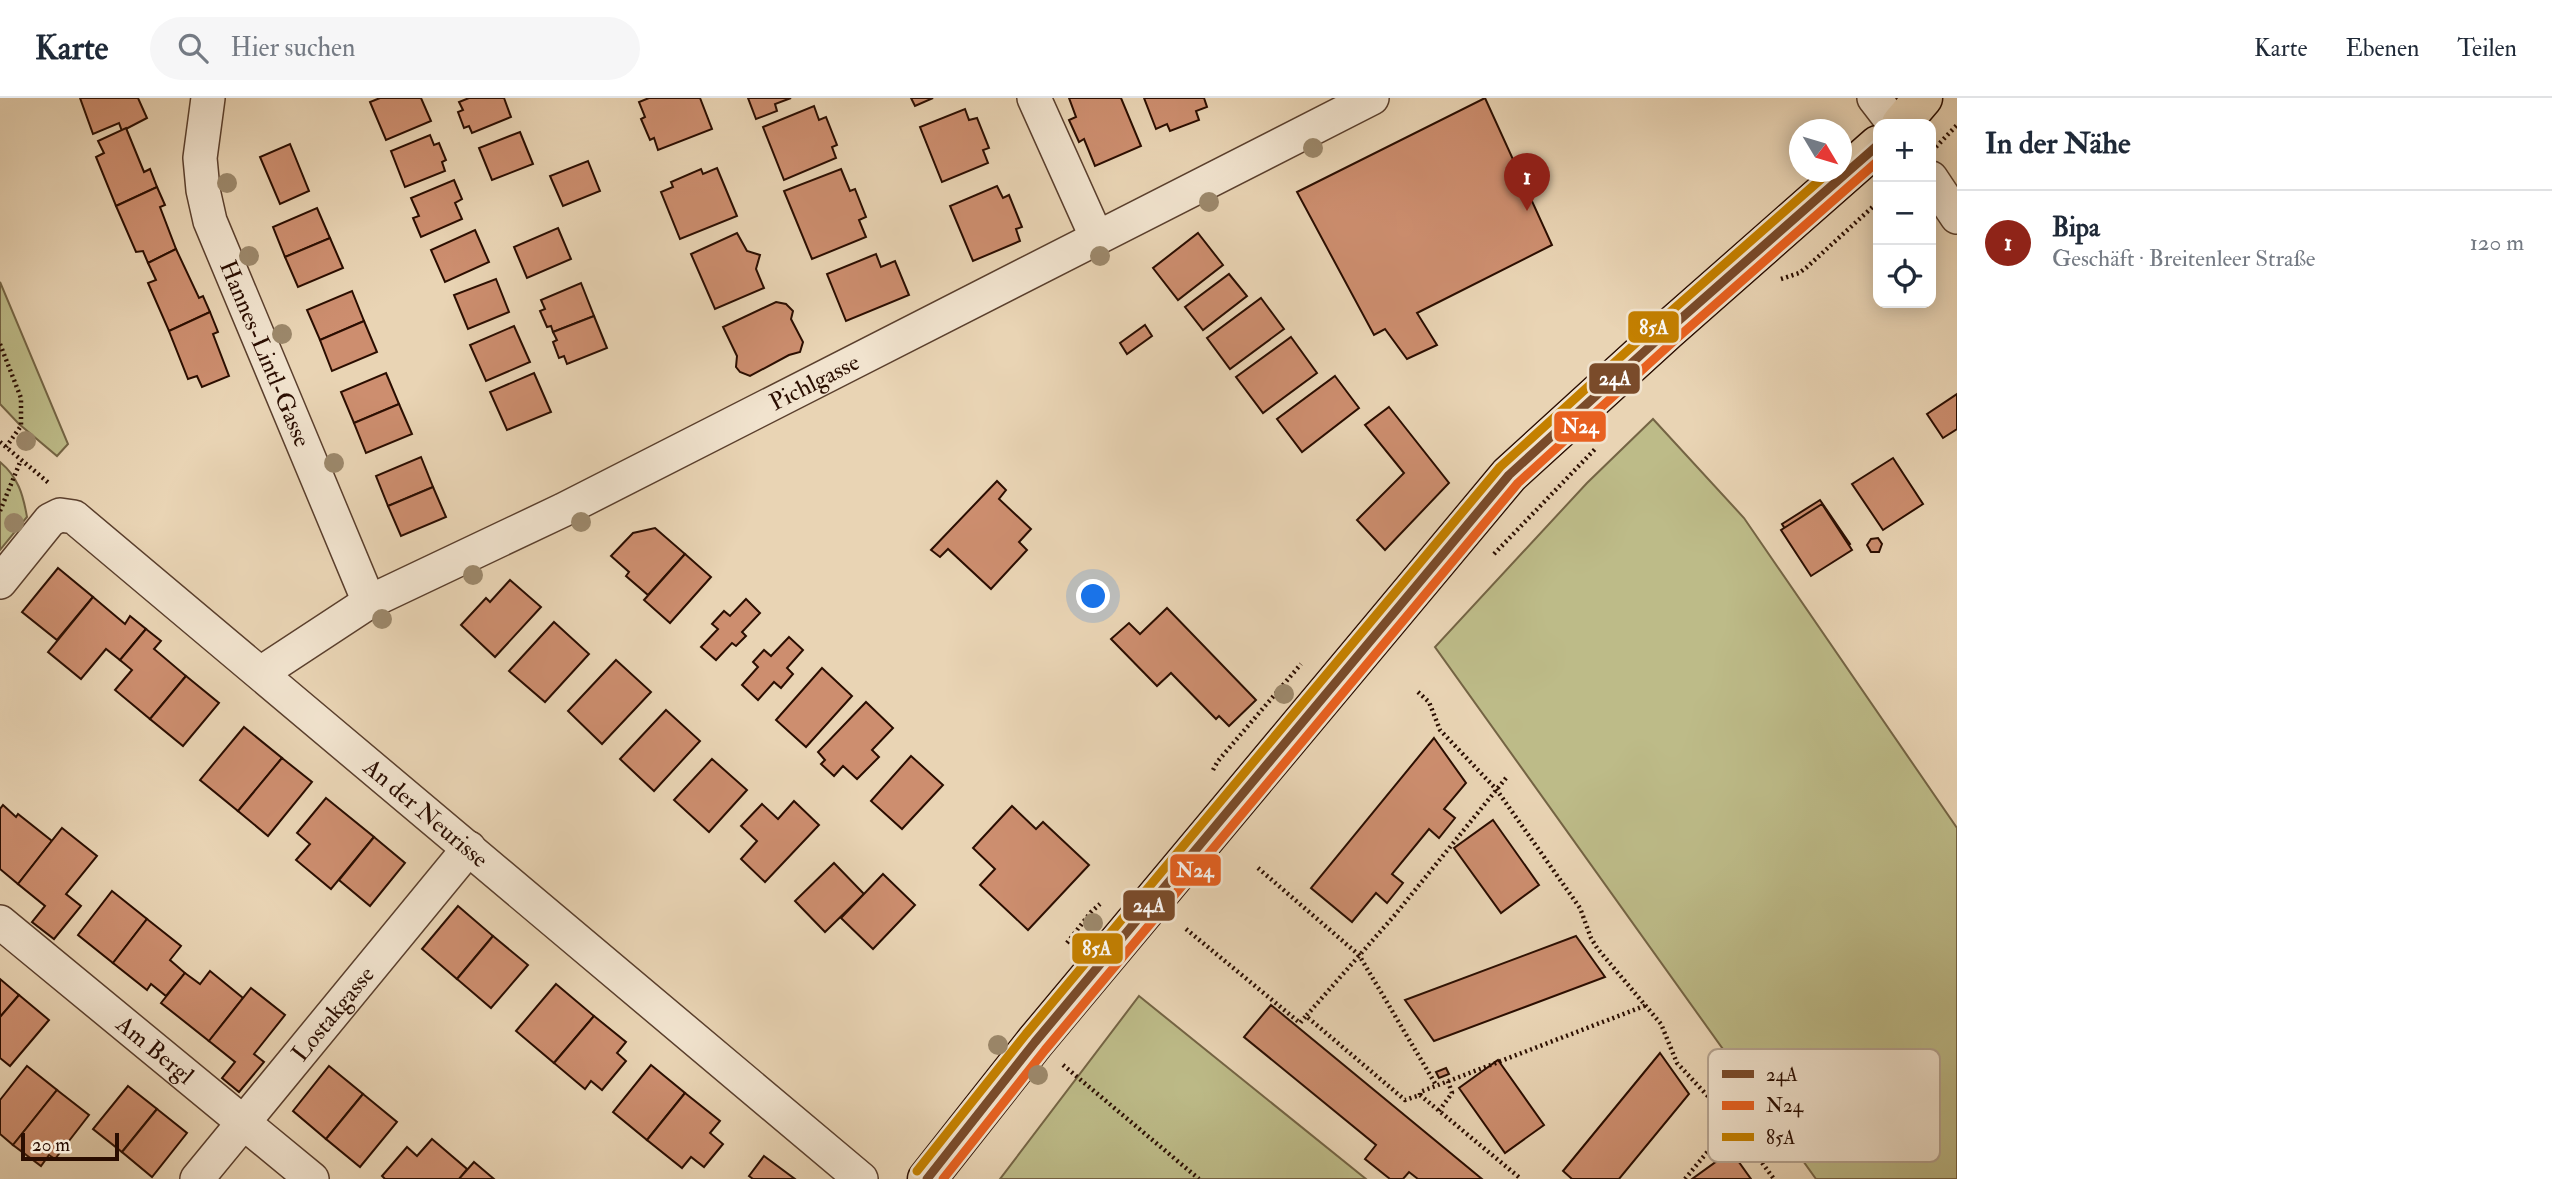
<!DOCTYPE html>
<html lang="de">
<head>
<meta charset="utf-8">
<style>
  :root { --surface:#fff; --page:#f6f6f7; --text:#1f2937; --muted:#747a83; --line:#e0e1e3; --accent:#8f2418 }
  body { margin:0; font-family:"IM FELL Double Pica",serif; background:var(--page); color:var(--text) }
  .controls { position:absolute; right:21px; top:21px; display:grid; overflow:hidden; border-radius:14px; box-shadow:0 4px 18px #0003 }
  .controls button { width:63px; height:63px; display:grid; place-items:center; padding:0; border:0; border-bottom:2px solid var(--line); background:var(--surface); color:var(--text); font:35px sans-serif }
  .compass { position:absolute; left:1789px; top:21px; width:63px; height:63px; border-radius:50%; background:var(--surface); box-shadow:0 4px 18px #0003; rotate:128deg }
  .scale { position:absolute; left:21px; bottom:18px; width:98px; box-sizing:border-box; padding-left:7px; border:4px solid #2a0d00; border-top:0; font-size:19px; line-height:24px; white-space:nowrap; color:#2a0d00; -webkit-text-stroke:5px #f1e3ce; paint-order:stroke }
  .you { position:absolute; left:1094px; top:499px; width:24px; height:24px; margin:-18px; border:5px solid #fff; border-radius:50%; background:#1a73e8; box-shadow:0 0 0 10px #1a73e833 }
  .badge { display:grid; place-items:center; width:46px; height:46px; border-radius:50%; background:var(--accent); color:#fff; font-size:23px; font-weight:700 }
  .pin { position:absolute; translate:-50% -58px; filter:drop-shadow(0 2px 4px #0008) }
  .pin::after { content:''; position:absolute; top:37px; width:24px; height:21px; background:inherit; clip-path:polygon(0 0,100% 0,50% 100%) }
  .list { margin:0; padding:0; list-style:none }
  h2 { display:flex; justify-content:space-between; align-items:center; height:91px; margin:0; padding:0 28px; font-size:30px }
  h2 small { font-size:23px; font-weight:400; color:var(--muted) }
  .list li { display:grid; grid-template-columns:46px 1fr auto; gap:21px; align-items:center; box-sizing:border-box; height:105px; padding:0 28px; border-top:2px solid var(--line) }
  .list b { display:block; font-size:26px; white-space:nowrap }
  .list p { margin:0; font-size:23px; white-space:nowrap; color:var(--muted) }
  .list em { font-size:23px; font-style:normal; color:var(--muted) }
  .icon { flex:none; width:38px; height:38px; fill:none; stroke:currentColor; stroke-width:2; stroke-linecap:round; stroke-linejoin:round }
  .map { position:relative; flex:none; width:1957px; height:1081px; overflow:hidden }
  header { display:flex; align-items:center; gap:42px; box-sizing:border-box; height:98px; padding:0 35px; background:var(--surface); border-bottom:2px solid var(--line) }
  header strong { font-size:33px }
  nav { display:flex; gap:38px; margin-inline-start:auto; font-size:24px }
  .search { width:490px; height:63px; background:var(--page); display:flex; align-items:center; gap:18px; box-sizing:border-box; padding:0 24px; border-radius:38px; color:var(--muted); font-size:26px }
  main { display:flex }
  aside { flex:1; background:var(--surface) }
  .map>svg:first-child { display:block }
  .green { fill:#bdbb88; stroke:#746444; stroke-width:2 }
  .building { fill:#cd8e6f; stroke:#2a0d00; stroke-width:2 }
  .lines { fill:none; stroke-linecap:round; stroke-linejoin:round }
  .minor-casing { stroke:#5a3f2d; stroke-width:36 }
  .major-casing { stroke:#2a0d00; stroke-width:41 }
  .path { stroke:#2a0d00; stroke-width:4.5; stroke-dasharray:2 3.5; stroke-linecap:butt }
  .minor { stroke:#f1e3ce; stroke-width:33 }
  .major { stroke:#e9d4b4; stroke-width:38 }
  .bus-1-casing { stroke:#f1e3ce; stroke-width:14 }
  .bus-2-casing { stroke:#f1e3ce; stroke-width:14 }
  .bus-3-casing { stroke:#f1e3ce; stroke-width:14 }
  .bus-1 { stroke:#7a4b2a; stroke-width:9 }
  .bus-2 { stroke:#e86120; stroke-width:9 }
  .bus-3 { stroke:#c48000; stroke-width:9 }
  .tree { fill:#9c886b }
  .labels { text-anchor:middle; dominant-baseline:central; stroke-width:7; stroke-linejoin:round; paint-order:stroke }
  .street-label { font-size:24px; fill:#2a0d00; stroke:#f1e3ce }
  .key { fill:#f1e3ce; stroke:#b5a390; stroke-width:2 }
  .key-label { font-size:19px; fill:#2a0d00 }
  .line-badge { stroke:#f1e3ce; stroke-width:2.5 }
  .badge-label { font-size:19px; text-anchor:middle; font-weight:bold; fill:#fff }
</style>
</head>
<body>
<header>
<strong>Karte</strong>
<div class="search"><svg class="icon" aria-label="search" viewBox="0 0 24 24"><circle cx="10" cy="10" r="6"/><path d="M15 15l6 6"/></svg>Hier suchen</div>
<nav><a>Karte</a><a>Ebenen</a><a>Teilen</a></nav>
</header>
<main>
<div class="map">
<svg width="1957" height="1081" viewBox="0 0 1957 1081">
  <rect width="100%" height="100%" fill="#e9d4b4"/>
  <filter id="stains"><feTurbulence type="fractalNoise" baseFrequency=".00286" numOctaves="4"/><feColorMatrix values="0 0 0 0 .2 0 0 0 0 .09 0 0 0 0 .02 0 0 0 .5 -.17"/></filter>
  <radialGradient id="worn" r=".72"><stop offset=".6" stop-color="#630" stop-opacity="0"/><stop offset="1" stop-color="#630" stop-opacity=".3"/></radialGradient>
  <g class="green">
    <polygon points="0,184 68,346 57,358 19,326 0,306"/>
    <polygon points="1653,321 1744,420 1957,730 1957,1081 1816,1081 1435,549 1587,385"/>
    <path d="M 0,364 C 18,379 23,396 27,419 L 0,452 Z"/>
    <polygon points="1139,898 1366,1081 1000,1081"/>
  </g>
  <g class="building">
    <polygon points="80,0 138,0 147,20 122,33 119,25 93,36"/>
    <polygon points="380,0 421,0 431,23 386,42 370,4"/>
    <polygon points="469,0 504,0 511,19 472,35 469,28 464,30 458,14 463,12 459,4"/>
    <polygon points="649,0 700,0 712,31 658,52 654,40 650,42 641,21 645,19 639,4"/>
    <polygon points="748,0 791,0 775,6 777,13 756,21"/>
    <polygon points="911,0 933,0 915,8"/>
    <polygon points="1069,0 1121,0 1141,48 1095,68 1084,41 1079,44 1069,22 1076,19"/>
    <polygon points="1144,0 1204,0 1207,9 1196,13 1199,22 1170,33 1167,26 1156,31"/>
    <polygon points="1485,0 1552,147 1417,215 1437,247 1407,261 1385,231 1374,237 1297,94"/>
    <polygon points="814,8 819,22 826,19 837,47 832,49 836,60 784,82 763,29"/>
    <polygon points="965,11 969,22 977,20 989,50 983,52 988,65 942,84 920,29"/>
    <polygon points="126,30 144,74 150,71 157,89 116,108 96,59 104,55 98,43"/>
    <polygon points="520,34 533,66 492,82 479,50"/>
    <polygon points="430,37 434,47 439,45 446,62 442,64 445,73 405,89 391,53"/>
    <polygon points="290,46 309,93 280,106 260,59"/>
    <polygon points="588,63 600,93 563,108 550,78"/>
    <polygon points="717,70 737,118 680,141 661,94 673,89 671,84 701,71 703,76"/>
    <polygon points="841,71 850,93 855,91 866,119 859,122 866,139 812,161 784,93"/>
    <polygon points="454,82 462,101 455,105 462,121 421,139 413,120 419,118 411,100"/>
    <polygon points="997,88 1003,100 1009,97 1022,129 1016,131 1020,143 973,163 950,108"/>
    <polygon points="157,89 165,107 160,109 176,151 148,165 143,153 136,154 116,108"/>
    <polygon points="317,110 330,140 285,159 273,129"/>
    <polygon points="558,130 571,161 527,180 514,149"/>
    <polygon points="475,132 489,164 445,184 431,152"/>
    <polygon points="737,135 747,153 760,157 756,171 764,190 715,211 691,156"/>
    <polygon points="1198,135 1223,167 1178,202 1153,170"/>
    <polygon points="330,140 343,170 298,189 285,159"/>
    <polygon points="176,151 199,200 203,198 210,214 169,233 148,185 156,182 148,165"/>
    <polygon points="876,156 881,169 895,163 909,197 846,223 827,176"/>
    <polygon points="1229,176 1247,198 1203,232 1185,209"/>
    <polygon points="496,181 509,214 468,231 454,197"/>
    <polygon points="581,185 594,218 553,234 551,228 547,229 540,213 545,211 541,202"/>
    <polygon points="352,193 364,223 320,242 307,212"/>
    <polygon points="1261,200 1284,231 1230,271 1207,240"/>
    <polygon points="776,204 786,206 793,213 791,221 803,244 800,254 789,257 750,278 740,274 736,269 737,258 723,229"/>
    <polygon points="210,214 218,234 213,236 229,278 202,289 197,278 188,281 169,233"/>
    <polygon points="594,218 607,250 567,266 564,258 559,260 553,244 557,242 553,234"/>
    <polygon points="364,223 377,254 332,273 320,242"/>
    <polygon points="1145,227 1152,238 1127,256 1120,245"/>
    <polygon points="514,228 530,264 486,283 470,247"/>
    <polygon points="1291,239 1317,275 1263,315 1236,279"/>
    <polygon points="386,275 399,306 354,325 341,294"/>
    <polygon points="534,275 551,314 507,332 490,294"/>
    <polygon points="1335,278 1359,310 1302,354 1277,321"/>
    <polygon points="1957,296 1957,331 1943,340 1927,316"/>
    <polygon points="399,306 412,336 366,355 354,325"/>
    <polygon points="1389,309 1449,385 1385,452 1357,422 1404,375 1365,327"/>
    <polygon points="421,359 433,389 388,408 376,378"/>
    <polygon points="1893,360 1923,406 1883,432 1852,386"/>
    <polygon points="997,383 1006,392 999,401 1031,431 1019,444 1027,452 991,491 948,451 940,459 931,452"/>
    <polygon points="433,389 446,419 401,438 388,408"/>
    <polygon points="1820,402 1850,446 1810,472 1782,426"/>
    <polygon points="1822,406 1852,452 1811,478 1781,432"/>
    <polygon points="655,430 685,456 648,497 626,478 629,474 611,458 633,435"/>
    <polygon points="1878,440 1882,446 1879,454 1871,454 1867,447 1871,441"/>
    <polygon points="685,456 711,479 670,525 644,502"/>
    <polygon points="58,470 93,499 57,542 22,514"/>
    <polygon points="510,482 541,509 495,559 461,527 486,500 490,504"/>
    <polygon points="93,499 125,526 130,518 146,531 120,562 106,551 81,581 48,554"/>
    <polygon points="746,501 760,515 742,534 746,538 736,548 732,545 716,562 701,549 718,531 712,526 724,513 730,518"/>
    <polygon points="1167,510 1256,602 1229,628 1219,618 1216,621 1171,575 1157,588 1111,541 1129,525 1140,536"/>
    <polygon points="554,524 589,556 545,604 509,573"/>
    <polygon points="146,531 161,543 154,551 186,578 150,621 115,592 132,572 120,562"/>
    <polygon points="789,539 803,552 787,570 793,576 781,590 774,584 758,602 742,587 758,569 753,564 764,552 771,558"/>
    <polygon points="616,562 651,594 602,646 568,613"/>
    <polygon points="822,570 852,598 806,649 776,622"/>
    <polygon points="186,578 219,605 183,648 150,621"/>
    <polygon points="866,604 893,630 872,652 879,659 857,681 843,668 834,678 821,666 825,662 818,654"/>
    <polygon points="666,612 700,643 654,693 620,661"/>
    <polygon points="244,629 282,660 238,713 200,682"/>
    <polygon points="1434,640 1466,685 1444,711 1455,720 1439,740 1429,731 1392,776 1403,785 1387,805 1376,795 1352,824 1311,790"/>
    <polygon points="911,658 943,687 902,731 871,703"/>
    <polygon points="282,660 312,684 268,738 238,713"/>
    <polygon points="712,661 747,692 709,734 674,702"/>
    <polygon points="326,700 374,739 331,791 296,762 310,746 297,735"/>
    <polygon points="794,703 819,727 765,784 741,761 757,743 741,728 762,706 778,721"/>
    <polygon points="3,707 16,719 18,716 52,743 18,786 0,771 0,711"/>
    <polygon points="1012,708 1036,731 1043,724 1089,767 1028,832 980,787 995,771 973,750"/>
    <polygon points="1493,722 1539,787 1501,815 1454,750"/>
    <polygon points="62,730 97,758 66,796 81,808 54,841 32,824 45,808 18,786"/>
    <polygon points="374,739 405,765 370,808 339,782"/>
    <polygon points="834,765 864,796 825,834 795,803"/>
    <polygon points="883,776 915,807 873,851 841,820"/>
    <polygon points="112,793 147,821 113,865 78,837"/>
    <polygon points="458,808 493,838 457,881 422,851"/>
    <polygon points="147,821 181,848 170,862 185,875 166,898 151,886 147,892 113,865"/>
    <polygon points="493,838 528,867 491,910 457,881"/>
    <polygon points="1576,838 1605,879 1434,943 1405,902"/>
    <polygon points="210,873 243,900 209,943 161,905 185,875 200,886"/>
    <polygon points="0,881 19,897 0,919"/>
    <polygon points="556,886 594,918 554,965 516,933"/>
    <polygon points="251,890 285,917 254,956 264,964 239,994 222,980 235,964 209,943"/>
    <polygon points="19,897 49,922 10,968 0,960 0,919"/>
    <polygon points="1271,907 1482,1081 1418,1081 1409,1074 1403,1081 1390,1081 1365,1061 1376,1047 1244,939"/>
    <polygon points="594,918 626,944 617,955 626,963 602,992 591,983 585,991 554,965"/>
    <polygon points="1660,955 1689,996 1619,1081 1572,1081 1563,1073"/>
    <polygon points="1498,962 1544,1027 1505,1055 1459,990"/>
    <polygon points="651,967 685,995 647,1042 613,1014"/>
    <polygon points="27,968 57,992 13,1047 0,1036 0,1002"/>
    <polygon points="329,968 363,996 326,1041 293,1013"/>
    <polygon points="1446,970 1449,976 1439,980 1436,974"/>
    <polygon points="128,988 157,1011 122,1054 93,1031"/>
    <polygon points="57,992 89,1017 55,1061 49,1057 41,1068 13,1047"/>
    <polygon points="685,995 720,1023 710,1035 723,1046 704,1069 691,1059 682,1070 647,1042"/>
    <polygon points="363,996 397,1024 360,1069 326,1041"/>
    <polygon points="157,1011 187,1035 152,1079 122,1054"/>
    <polygon points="432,1041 467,1071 459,1081 385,1081 382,1078 407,1049 417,1058"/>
    <polygon points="1731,1053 1751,1081 1692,1081"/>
    <polygon points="764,1058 795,1081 753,1081 749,1078"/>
    <polygon points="474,1064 494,1081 459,1081"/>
  </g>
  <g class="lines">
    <defs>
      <g id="minor">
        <path id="s1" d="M 208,0 L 200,60 L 203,92 L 210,123 L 369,504"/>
        <polyline points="1034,0 1096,138"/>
        <polyline points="1874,0 1894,26"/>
        <polyline points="1931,80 1957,119"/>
        <path id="s2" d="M 0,484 L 50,422 L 60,417 L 74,419 L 861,1081"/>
        <path id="s3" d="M 261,575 L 369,504 L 563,412 L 1372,0"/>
        <path id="s4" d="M 0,824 L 312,1081"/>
        <path id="s5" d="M 197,1081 L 469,750"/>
      </g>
      <g id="major">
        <polyline points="1901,26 1923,0"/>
        <polyline points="927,1081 1035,944 1509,377 1668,232 1878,47"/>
      </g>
    </defs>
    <use href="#minor" class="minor-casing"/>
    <use href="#major" class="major-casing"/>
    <g class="path">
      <polyline points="1936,49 1957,27"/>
      <polyline points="1781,181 1799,175 1807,169 1878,104"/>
      <polyline points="0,246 21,300 21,328 6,349"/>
      <polyline points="0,344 50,386"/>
      <polyline points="0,413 21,362"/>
      <polyline points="1494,456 1597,349"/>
      <polyline points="1418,594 1429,604 1440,632 1496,691 1580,810 1591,840 1597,850 1661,926 1677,965 1732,1024 1774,1081"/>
      <polyline points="1213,672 1218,663 1301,566"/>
      <polyline points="1506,680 1394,818 1306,918 1405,1002 1420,997 1521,1081"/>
      <polyline points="1258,770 1359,857 1436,987"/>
      <polyline points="1186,831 1300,925 1306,918"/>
      <polyline points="1067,845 1091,814 1100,806"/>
      <polyline points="1063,967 1199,1081"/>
      <polyline points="1420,997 1420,994 1647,907"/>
      <polyline points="1439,1013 1452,995 1448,983"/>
      <polyline points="1685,1081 1732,1024"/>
    </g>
    <use href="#minor" class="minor"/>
    <use href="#major" class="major"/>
    <defs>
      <polyline id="bus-1" points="927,1081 1035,944 1509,377 1668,232 1878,47"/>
      <polyline id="bus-2" points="943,1081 1045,952 1518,385 1676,241 1878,63"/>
      <polyline id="bus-3" points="917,1073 1026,936 1500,369 1660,223 1829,74"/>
    </defs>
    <use href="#bus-1" class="bus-1-casing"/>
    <use href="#bus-2" class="bus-2-casing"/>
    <use href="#bus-3" class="bus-3-casing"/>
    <use href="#bus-1" class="bus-1"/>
    <use href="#bus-2" class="bus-2"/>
    <use href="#bus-3" class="bus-3"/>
  </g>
  <g class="tree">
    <circle cx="1313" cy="50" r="10"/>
    <circle cx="227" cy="85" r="10"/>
    <circle cx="1209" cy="104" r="10"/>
    <circle cx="249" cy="158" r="10"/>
    <circle cx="1100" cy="158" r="10"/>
    <circle cx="282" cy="236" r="10"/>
    <circle cx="26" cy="343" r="10"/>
    <circle cx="334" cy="365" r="10"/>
    <circle cx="581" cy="424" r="10"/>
    <circle cx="14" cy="425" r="10"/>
    <circle cx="473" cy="477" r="10"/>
    <circle cx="382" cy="521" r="10"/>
    <circle cx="1284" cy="596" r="10"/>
    <circle cx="1093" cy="825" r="10"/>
    <circle cx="998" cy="947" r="10"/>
    <circle cx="1038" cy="977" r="10"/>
  </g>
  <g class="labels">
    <g class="street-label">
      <text stroke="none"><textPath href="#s1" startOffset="268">Hannes-Lintl-Gasse</textPath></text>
      <text stroke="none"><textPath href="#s3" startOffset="626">Pichlgasse</textPath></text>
      <text stroke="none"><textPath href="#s2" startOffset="565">An der Neurisse</textPath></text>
      <text stroke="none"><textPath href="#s5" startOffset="214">Lostakgasse</textPath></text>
      <text stroke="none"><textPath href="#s4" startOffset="201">Am Bergl</textPath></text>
    </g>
  </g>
  <rect x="1708" y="951" width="232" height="113" rx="10" class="key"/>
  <rect x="1722" y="972" width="32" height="8" fill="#7a4b2a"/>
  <rect x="1722" y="1003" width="32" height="9" fill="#e86120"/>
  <rect x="1722" y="1035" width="32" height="8" fill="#c48000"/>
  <g class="key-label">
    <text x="1766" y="983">24A</text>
    <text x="1766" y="1014">N24</text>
    <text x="1766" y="1046">85A</text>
  </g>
  <g class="line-badge">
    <rect x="1627" y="212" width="53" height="34" rx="7" fill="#c48000"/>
    <rect x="1588" y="264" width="53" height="33" rx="7" fill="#7a4b2a"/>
    <rect x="1553" y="312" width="54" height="33" rx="7" fill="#e86120"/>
    <rect x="1169" y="755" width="53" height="34" rx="7" fill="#e86120"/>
    <rect x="1122" y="791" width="54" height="33" rx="7" fill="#7a4b2a"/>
    <rect x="1071" y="834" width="53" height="33" rx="7" fill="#c48000"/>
  </g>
  <g class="badge-label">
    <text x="1654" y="236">85A</text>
    <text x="1615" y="287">24A</text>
    <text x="1580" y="335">N24</text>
    <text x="1195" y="779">N24</text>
    <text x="1149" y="814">24A</text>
    <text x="1097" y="857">85A</text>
  </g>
  <rect width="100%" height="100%" filter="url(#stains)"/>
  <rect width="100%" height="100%" fill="url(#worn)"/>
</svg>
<div class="controls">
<button>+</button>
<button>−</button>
<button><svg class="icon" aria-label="locate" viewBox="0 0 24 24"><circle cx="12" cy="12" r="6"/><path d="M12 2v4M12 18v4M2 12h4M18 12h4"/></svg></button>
</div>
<svg class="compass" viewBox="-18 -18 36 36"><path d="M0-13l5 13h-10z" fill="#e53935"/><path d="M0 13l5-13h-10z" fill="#747a83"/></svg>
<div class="scale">20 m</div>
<div class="you"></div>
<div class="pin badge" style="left:1527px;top:113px">1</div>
</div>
<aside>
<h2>In der Nähe<small></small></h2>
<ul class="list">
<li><span class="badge">1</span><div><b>Bipa</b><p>Geschäft · Breitenleer Straße</p></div><em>120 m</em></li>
</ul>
</aside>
</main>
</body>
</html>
